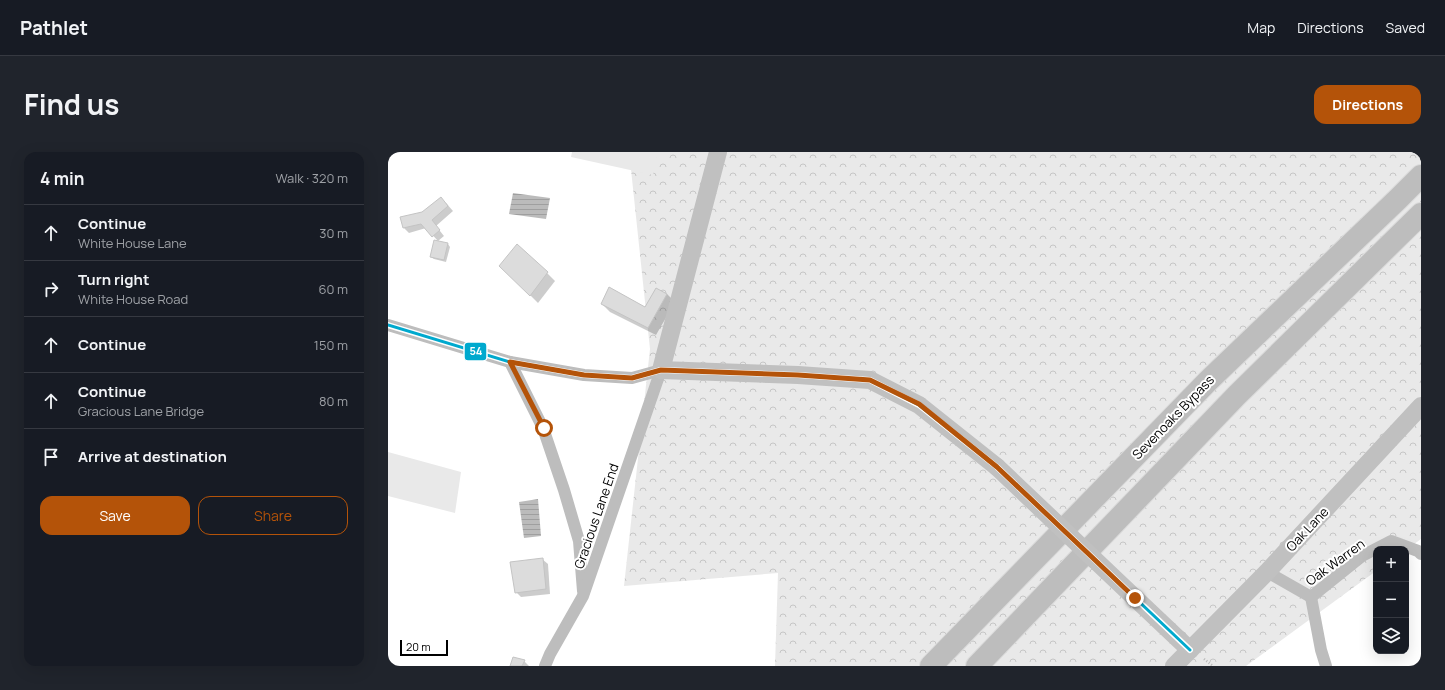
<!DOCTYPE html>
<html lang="en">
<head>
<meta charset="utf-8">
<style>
  :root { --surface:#171b24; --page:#20242c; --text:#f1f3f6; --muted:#9ea1a6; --line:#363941; --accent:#b45309 }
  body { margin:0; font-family:Manrope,sans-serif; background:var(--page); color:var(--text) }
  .controls { position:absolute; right:12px; bottom:12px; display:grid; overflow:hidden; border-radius:8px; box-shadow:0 4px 16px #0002 }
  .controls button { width:36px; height:36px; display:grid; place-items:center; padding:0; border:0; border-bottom:1px solid var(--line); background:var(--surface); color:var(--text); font:20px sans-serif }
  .scale { position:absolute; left:12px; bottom:10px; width:48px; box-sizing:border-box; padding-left:4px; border:2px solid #000; border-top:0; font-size:11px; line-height:14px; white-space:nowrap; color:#000; -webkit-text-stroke:3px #fff; paint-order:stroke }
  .stop { position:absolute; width:12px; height:12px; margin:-9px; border:3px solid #b45309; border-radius:50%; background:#fff }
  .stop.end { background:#b45309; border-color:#fff; box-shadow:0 1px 4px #0008 }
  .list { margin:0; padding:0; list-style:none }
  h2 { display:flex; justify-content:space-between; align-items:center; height:52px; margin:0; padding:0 16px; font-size:17px }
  h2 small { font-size:13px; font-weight:400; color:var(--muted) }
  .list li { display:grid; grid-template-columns:26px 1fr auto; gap:12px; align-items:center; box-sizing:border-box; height:56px; padding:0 16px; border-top:1px solid var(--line) }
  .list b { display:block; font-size:15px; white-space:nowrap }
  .list p { margin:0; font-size:13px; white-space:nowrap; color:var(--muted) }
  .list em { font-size:13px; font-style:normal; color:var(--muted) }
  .actions { display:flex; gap:8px; padding:12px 16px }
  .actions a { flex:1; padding:9px 0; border:1px solid var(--accent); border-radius:12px; text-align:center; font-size:14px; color:var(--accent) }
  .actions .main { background:var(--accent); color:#fff }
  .icon { flex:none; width:22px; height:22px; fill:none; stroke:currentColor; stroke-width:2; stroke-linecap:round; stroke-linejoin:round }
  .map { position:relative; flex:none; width:1033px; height:514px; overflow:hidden; border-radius:12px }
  header { display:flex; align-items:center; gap:24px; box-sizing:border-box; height:56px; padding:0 20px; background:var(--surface); border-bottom:1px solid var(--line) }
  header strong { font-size:19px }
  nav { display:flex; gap:22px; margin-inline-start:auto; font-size:14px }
  .intro { display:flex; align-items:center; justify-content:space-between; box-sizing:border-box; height:96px; padding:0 24px }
  h1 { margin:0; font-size:28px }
  .button { padding:10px 18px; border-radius:12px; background:var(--accent); color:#fff; font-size:14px; font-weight:700 }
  main { display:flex; gap:24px; padding:0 24px }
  aside { flex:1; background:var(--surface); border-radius:12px; box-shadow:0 4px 16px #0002 }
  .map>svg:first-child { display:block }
  .forest { fill:url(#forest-crowns) }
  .garden { fill:#e9e9e9 }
  .water { fill:url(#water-rules) }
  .shadow { fill:#0003 }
  .building { fill:#dcdcdc; stroke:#c4c4c4 }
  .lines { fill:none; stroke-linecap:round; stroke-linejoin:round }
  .highway-casing { stroke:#dbdbdb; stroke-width:24 }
  .path { stroke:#b8b8b8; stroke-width:2.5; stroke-dasharray:1 2; stroke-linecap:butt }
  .street { stroke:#bdbdbd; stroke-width:12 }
  .secondary { stroke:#c0c0c0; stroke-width:18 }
  .highway { stroke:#bdbdbd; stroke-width:22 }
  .secondary-bridge { stroke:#c0c0c0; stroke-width:18 }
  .bus-1-casing { stroke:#fff; stroke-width:6 }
  .bus-1 { stroke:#00a9ce; stroke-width:3 }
  .route { stroke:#b45309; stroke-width:5 }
  .labels { text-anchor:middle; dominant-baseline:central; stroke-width:4; stroke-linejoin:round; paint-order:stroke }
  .street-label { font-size:13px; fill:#000; stroke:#fff }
  .line-badge { stroke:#fff; stroke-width:1.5 }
  .badge-label { font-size:11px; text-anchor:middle; font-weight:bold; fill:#fff }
</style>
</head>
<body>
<header>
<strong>Pathlet</strong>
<nav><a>Map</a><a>Directions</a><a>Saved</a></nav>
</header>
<div class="intro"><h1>Find us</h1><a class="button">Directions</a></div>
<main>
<aside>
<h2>4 min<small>Walk · 320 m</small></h2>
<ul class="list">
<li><svg class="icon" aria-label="ahead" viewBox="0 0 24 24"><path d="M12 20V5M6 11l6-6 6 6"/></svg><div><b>Continue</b><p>White House Lane</p></div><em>30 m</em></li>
<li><svg class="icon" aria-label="right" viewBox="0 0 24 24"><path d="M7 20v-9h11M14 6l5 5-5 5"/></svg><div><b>Turn right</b><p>White House Road</p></div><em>60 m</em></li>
<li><svg class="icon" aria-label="ahead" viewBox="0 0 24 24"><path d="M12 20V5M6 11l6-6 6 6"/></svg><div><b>Continue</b></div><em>150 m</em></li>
<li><svg class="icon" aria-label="ahead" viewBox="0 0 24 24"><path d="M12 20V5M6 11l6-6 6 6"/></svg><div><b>Continue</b><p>Gracious Lane Bridge</p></div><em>80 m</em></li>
<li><svg class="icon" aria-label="arrive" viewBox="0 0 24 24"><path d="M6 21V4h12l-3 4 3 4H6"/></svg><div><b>Arrive at destination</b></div></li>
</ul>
<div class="actions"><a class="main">Save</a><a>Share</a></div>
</aside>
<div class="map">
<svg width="1033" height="514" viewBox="0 0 1033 514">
  <defs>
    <pattern id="forest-crowns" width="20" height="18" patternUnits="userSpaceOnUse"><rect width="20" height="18" fill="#e9e9e9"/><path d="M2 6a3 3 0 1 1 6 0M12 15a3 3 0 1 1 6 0" fill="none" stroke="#c6c6c6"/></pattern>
    <pattern id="water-rules" width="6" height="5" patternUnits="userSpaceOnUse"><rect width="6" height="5" fill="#bbb"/><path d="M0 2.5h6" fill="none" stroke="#9f9f9f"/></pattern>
  </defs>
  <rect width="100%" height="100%" fill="#fff"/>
  <polygon class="forest" points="225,0 1033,0 1033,387 1018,398 988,397 988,419 858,514 387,514 390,421 236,434 262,197 242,8"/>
  <g class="garden">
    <polygon points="184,0 270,0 265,23 183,5"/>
    <polygon points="0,300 73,320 67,361 0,344"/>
  </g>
  <g class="water">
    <polygon points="125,41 162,46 158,67 121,62"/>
    <polygon points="150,347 153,384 136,386 131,350"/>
  </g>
  <g class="shadow">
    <polygon points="58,51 65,59 48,74 56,84 50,89 38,76 21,81 16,76 35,61"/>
    <polygon points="60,92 62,95 58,110 46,107 43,105"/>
    <polygon points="113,114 159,121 167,129 150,151"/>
    <polygon points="279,142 287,150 268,183 222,160 214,152 258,156"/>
    <polygon points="154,407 160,412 162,442 133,445 128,440"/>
    <polygon points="136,509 141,514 123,514"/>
  </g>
  <g class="building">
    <polygon points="53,45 60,54 44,68 52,78 44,85 33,72 15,76 12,65 34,60"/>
    <polygon points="46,88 60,91 56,108 42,105"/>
    <polygon points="129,92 160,120 142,144 111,114"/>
    <polygon points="221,135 257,155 268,136 279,142 260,176 213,152"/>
    <polygon points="155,406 158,437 127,441 122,410"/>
    <polygon points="125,505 137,508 134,514 122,514"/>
  </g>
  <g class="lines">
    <defs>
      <g id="highway">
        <polyline points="543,514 820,229 1010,47 1033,24"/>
        <polyline points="589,514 849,243 1033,62"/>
      </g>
    </defs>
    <use href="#highway" class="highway-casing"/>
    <polyline class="path" points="816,507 825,514"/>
    <g class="street">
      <polyline points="0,173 122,210 196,223 244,226 273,218"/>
      <polyline points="122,210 155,276 176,338 191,389 195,439"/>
      <polyline points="879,420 923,445 974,404 1003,389 1030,399 1033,402"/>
      <polyline points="923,445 933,498 938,514"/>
      <polyline points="157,514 162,502 195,444 273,218"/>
    </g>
    <g class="secondary">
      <polyline points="330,0 273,218 410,223 482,228 531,253 609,315"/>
      <polyline points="747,446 802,498"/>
      <polyline points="786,514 879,420 1033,254"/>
    </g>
    <use href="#highway" class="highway"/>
    <polyline class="secondary-bridge" points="609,315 747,446"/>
    <defs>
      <polyline id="bus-1" points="0,173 122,210 196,223 244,226 273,218 410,223 482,228 531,253 609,315 802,498"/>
    </defs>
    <use href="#bus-1" class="bus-1-casing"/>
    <use href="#bus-1" class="bus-1"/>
  </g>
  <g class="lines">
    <polyline class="route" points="156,276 122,210 196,223 244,226 273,218 410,223 482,228 531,252 609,315 747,446"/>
  </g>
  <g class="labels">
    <g class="street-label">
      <text transform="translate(785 265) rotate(-46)">Sevenoaks Bypass</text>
      <text transform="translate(208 364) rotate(-71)">Gracious Lane End</text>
      <text transform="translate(919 377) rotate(-47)">Oak Lane</text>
      <text transform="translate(947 410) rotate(-36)">Oak Warren</text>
    </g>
  </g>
  <rect class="line-badge" x="76" y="190" width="23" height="19" rx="4" fill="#00a9ce"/>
  <g class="badge-label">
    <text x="88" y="203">54</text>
  </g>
</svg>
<div class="controls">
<button>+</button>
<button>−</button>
<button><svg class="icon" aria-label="layers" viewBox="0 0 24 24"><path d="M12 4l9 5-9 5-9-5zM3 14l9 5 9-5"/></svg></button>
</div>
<div class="scale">20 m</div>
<div class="stop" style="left:156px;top:276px"></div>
<div class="stop end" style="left:747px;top:446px"></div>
</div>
</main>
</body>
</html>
